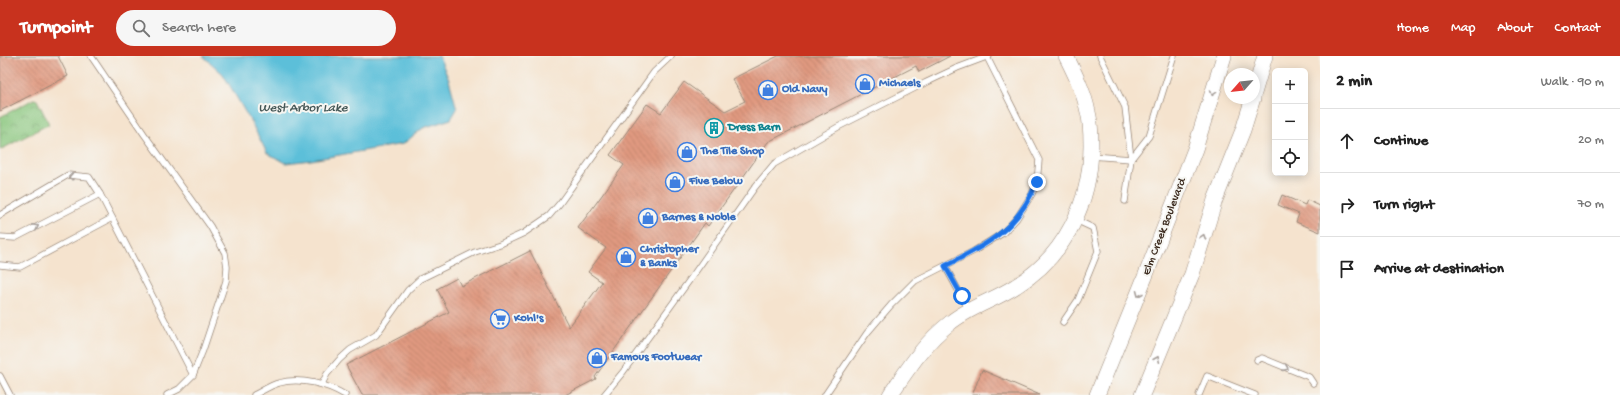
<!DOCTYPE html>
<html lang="en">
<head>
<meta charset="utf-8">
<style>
  :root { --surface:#fff; --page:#f6f6f6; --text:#222; --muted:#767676; --line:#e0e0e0; --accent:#c8321e }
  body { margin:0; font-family:"Gochi Hand",sans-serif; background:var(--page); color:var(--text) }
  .controls { position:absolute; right:12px; top:12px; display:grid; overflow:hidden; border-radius:6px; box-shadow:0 2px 10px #0003 }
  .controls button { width:36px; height:36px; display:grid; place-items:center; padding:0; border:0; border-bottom:1px solid var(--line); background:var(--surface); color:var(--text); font:20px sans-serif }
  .compass { position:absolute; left:1224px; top:12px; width:36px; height:36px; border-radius:50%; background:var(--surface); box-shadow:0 2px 10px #0003; rotate:243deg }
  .stop { position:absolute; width:12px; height:12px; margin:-9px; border:3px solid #1a73e8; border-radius:50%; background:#fff }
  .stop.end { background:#1a73e8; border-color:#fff; box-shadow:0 1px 4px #0008 }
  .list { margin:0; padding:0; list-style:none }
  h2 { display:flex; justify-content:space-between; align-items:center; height:52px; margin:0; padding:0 16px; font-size:17px }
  h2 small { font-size:13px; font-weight:400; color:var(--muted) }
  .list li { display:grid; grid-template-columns:26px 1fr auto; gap:12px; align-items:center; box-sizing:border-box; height:64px; padding:0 16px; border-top:1px solid var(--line) }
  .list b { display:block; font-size:15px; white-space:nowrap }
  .list em { font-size:13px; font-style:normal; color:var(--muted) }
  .icon { flex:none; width:22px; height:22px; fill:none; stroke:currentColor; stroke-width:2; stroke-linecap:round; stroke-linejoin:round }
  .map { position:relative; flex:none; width:1320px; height:339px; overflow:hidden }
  header { display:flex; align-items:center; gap:24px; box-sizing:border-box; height:56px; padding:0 20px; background:var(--accent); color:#fff }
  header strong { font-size:19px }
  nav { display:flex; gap:22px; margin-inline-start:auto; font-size:14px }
  .search { width:280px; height:36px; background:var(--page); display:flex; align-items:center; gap:10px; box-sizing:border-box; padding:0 14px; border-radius:22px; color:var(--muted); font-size:15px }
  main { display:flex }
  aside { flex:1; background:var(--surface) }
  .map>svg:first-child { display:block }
  .park { fill:url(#park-crowns); stroke:#62784e }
  .water { fill:#5bbfd9; stroke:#4b747c }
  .building { fill:url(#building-back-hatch) }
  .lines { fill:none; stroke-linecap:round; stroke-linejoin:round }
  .lane-casing { stroke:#988676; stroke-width:7 }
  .secondary-casing { stroke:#988676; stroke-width:16 }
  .lane { stroke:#fff; stroke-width:5.5 }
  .secondary { stroke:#fff; stroke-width:15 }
  .oneway { stroke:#a79f9a }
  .route { stroke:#1a73e8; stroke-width:5 }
  .labels { text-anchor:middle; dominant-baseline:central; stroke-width:4; stroke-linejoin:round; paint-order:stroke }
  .shop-label { font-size:12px; font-weight:bold; fill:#366cbe; stroke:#f6f6f2; text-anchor:start }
  .culture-label { font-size:12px; font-weight:bold; fill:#0d838f; stroke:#f6f6f2; text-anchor:start }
  .street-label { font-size:12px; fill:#3b2a1e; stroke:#f6f6f2 }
  .water-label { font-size:13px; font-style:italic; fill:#455756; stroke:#f6f6f2 }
</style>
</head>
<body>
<header>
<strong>Turnpoint</strong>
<div class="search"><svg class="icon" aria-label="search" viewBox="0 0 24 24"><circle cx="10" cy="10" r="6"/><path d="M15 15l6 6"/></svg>Search here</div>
<nav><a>Home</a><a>Map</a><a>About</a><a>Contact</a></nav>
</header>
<main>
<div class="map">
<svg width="1320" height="339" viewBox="0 0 1320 339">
  <defs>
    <pattern id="park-crowns" width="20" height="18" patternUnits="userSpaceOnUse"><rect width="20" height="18" fill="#89c67d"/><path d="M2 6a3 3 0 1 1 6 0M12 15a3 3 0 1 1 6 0" fill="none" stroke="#71a166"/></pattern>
    <pattern id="building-back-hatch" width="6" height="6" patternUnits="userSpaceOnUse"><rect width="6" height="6" fill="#e09980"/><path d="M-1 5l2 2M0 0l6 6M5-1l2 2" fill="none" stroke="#b77d68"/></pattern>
  </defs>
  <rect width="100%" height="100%" fill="#f6f6f2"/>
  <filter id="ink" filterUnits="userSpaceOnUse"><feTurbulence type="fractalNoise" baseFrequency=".025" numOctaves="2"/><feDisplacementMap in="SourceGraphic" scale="8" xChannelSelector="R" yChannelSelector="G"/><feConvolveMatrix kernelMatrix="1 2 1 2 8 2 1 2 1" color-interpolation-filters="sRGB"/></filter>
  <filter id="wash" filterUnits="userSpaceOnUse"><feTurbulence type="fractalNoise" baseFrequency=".012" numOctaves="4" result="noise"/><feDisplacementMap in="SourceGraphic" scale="16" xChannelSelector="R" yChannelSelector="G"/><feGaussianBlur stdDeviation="0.9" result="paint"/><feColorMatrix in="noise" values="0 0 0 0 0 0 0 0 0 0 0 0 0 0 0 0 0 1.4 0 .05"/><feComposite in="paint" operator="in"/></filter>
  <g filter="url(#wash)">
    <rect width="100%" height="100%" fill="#f5e3ce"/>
    <polygon class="park" points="34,43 37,44 49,68 0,94 0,61"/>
    <polygon class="water" points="203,0 439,0 449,24 457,53 451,63 423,72 403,88 311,104 286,107 267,97 251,66 223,18"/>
    <g id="blocks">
      <g class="building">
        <polygon points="0,0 58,0 68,20 0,55"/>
        <polygon points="778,0 950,0 919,16 916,10 768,86 708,170 705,167 595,321 596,323 565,339 362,339 346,309 449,256 437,233 457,222 461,230 530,195 569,271 602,226 588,216 606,192 578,172 624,109 610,99 647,48 661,57 684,26 725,55 745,45 732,23"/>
        <polygon points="1282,139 1305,149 1307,144 1320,150 1320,176 1296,166 1299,158 1278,149"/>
        <polygon points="982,314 1040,339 972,339"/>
      </g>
    </g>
  </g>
  <g filter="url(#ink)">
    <use href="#blocks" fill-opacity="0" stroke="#988676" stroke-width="1"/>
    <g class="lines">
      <defs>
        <g id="lane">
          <polyline points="91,0 144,78 210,170 225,197 227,211 226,225 203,294 193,319 179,333 167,339"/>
          <polyline points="1100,0 1125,51 1131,103 1125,145"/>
          <polyline points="1091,100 1131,103 1149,80 1174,0"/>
          <polyline points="0,159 68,119 89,121 100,138 193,319"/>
          <polyline points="0,181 15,182 100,138"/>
          <polyline points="0,209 20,211 112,162"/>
          <polyline points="945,210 969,254"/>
          <polyline points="1063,266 1078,244 1098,195 1093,172 1076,164"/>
          <polyline points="1257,304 1262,302 1309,321 1313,327"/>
          <polyline points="0,320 10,339"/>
          <polyline points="322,328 327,318 339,304 350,294 376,279 408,234 420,223 475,196 500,188 524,177 549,160 560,147 654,16 671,0"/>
          <path d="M 254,339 C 262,335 271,329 279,327 C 300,321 327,328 345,339"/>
          <polyline points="604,339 623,316 691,222 755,131 774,108 838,71 925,27 957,12 989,0"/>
          <polyline points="825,339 867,277 891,249 915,225 974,195 1003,177 1017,162 1032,138 1037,126 1039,104 987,1"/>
          <polyline points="1199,339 1207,320 1255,339"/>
        </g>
        <g id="secondary">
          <polyline points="1254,37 1265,0"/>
          <path d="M 890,339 C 908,313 924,287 950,267 C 969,251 995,244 1016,230 C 1065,200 1091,146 1091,89 C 1091,78 1091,67 1088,56 C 1084,36 1075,18 1066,0"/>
          <polyline points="1097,339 1145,221 1195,93 1224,0"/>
          <polyline points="1142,339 1192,218 1215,144 1243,74 1253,42"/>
        </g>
      </defs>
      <use href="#lane" class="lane-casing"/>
      <use href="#secondary" class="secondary-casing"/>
      <use href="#lane" class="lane"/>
      <use href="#secondary" class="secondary"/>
    </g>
    <defs><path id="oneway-chevron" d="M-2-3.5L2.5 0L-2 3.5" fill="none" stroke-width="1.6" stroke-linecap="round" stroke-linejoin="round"/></defs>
    <g class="oneway">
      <use href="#oneway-chevron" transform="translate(1213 37) rotate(108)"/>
      <use href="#oneway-chevron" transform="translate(71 121) rotate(171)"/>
      <use href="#oneway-chevron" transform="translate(36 171) rotate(-27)"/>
      <use href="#oneway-chevron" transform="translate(1203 181) rotate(-73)"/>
      <use href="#oneway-chevron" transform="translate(1139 238) rotate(112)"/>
      <use href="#oneway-chevron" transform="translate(1157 303) rotate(-67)"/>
      <use href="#oneway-chevron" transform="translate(1286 312) rotate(22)"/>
    </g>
  </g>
  <g class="lines" filter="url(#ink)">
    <path class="route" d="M 962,240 L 945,210 C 989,187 1017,174 1037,126"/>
  </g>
  <defs>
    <symbol id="shop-ring" viewBox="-11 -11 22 22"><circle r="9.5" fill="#f6f6f2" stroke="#3f7fe0" stroke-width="1.5"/><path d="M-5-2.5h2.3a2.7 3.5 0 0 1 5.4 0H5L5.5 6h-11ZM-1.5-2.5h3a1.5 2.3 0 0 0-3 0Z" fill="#3f7fe0"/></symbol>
    <symbol id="building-ring" viewBox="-11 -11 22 22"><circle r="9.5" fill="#f6f6f2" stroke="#0f9aa8" stroke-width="1.5"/><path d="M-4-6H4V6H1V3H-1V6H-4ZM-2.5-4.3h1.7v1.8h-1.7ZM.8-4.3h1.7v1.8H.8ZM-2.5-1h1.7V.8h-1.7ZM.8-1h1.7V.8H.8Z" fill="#0f9aa8"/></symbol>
    <symbol id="supermarket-ring" viewBox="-11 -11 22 22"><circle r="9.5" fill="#f6f6f2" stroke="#3f7fe0" stroke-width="1.5"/><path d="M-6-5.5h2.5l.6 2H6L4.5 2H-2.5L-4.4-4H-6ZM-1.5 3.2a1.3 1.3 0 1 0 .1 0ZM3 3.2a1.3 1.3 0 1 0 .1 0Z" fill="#3f7fe0"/></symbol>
  </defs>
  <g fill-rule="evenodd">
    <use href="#shop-ring" x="854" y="17" width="22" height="22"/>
    <use href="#shop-ring" x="757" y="23" width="22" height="22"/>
    <use href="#building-ring" x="703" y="61" width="22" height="22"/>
    <use href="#shop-ring" x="676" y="85" width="22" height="22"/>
    <use href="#shop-ring" x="664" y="115" width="22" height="22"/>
    <use href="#shop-ring" x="637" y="151" width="22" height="22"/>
    <use href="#shop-ring" x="615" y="190" width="22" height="22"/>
    <use href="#supermarket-ring" x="489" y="252" width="22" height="22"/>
    <use href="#shop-ring" x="586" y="291" width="22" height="22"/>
  </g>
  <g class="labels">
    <g class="shop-label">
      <text x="879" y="28">Michaels</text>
      <text x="782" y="34">Old Navy</text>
      <text x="701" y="96">The Tile Shop</text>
      <text x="689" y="126">Five Below</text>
      <text x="662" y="162">Barnes &amp; Noble</text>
      <text x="640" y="194">Christopher<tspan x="640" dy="14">&amp; Banks</tspan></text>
      <text x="514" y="263">Kohl's</text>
      <text x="611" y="302">Famous Footwear</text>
    </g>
    <g class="culture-label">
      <text x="728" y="72">Dress Barn</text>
    </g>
    <g class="street-label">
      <text transform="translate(1165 171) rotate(-69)">Elm Creek Boulevard</text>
    </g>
    <g class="water-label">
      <text x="303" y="52">West Arbor Lake</text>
    </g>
  </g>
</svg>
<div class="controls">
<button>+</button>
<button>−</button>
<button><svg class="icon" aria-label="locate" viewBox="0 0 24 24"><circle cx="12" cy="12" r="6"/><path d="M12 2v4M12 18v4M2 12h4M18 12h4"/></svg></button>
</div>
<svg class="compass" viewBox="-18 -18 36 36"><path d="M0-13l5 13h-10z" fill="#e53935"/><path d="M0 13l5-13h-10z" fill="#767676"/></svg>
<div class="stop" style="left:962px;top:240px"></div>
<div class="stop end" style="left:1037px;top:126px"></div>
</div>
<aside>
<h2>2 min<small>Walk · 90 m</small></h2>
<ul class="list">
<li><svg class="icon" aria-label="ahead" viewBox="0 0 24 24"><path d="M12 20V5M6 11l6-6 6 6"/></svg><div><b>Continue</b></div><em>20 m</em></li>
<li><svg class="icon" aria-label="right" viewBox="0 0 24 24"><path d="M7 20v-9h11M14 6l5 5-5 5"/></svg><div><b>Turn right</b></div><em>70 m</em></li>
<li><svg class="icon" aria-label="arrive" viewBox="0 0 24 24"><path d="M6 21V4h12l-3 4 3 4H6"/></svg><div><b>Arrive at destination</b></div></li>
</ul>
</aside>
</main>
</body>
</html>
